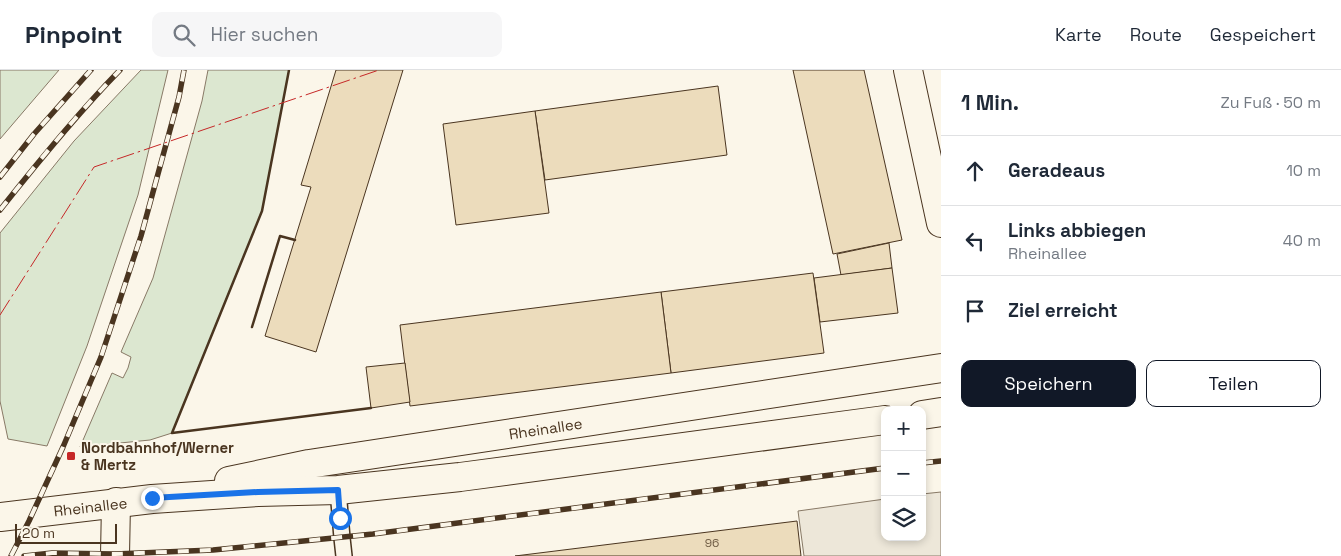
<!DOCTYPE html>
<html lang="de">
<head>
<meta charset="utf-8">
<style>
  :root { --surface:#fff; --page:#f6f6f7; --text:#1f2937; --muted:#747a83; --line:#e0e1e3; --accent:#111827 }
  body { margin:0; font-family:"Space Grotesk",sans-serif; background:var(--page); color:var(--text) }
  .controls { position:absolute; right:15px; bottom:15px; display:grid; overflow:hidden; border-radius:10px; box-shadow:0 2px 8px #0003 }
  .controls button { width:45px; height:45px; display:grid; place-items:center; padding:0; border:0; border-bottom:1px solid var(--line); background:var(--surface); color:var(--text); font:25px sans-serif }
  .scale { position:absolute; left:15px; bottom:12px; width:102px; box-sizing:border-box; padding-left:5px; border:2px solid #4a3520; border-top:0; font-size:14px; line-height:18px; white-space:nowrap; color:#4a3520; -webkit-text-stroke:4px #fbf6e9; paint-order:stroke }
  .stop { position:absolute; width:15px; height:15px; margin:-11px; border:4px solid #1a73e8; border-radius:50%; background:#fff }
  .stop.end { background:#1a73e8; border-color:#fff; box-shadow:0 1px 5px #0008 }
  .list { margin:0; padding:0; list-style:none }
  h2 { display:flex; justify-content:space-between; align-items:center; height:65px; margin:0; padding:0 20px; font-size:21px }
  h2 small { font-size:16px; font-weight:400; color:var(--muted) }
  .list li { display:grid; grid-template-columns:32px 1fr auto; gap:15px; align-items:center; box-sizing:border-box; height:70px; padding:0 20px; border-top:1px solid var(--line) }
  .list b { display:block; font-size:19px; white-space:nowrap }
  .list p { margin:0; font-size:16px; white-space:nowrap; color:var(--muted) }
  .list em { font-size:16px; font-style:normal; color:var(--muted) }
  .actions { display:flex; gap:10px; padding:15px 20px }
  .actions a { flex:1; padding:11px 0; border:1px solid var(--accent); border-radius:10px; text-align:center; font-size:18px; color:var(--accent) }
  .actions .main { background:var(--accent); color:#fff }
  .icon { flex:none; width:28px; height:28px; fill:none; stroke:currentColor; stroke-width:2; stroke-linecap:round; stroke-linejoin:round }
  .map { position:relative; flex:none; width:941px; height:486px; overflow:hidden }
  header { display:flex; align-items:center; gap:30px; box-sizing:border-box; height:70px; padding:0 25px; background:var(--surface); border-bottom:1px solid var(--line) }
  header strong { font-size:24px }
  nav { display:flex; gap:28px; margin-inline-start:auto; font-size:18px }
  .search { width:350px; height:45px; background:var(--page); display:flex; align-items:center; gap:12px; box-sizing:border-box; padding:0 18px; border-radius:10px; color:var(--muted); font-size:19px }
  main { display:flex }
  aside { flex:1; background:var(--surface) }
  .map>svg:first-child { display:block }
  .green { fill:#dce7d0; stroke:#887966 }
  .parking { fill:#ede7d9; stroke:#887966 }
  .building { fill:#ecdcbc; stroke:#4a3520 }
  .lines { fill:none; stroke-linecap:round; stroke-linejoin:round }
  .service-casing { stroke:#4a3520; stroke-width:18 }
  .minor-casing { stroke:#4a3520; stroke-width:30 }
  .secondary-casing { stroke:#4a3520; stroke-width:30 }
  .service { stroke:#fbf6e9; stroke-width:15 }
  .minor { stroke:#fbf6e9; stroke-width:28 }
  .secondary { stroke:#fbf6e9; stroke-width:28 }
  .rail-casing { stroke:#4a3520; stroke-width:5.5 }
  .rail { stroke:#fbf6e9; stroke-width:4; stroke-dasharray:11; stroke-linecap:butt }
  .wall { stroke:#4a3520; stroke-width:2.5 }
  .power { stroke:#c62828; stroke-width:1; stroke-dasharray:18 4 2.5 4; stroke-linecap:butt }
  .route { stroke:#1a73e8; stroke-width:6 }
  .poi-dot { fill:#c62828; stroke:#fbf6e9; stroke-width:2 }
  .labels { text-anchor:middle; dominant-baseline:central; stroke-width:4; stroke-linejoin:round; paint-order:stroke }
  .number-label { font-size:12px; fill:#725f47 }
  .street-label { font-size:15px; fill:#4a3520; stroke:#fbf6e9 }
  .poi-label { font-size:15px; font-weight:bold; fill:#4a3520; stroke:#fbf6e9; text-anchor:start }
</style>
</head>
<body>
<header>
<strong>Pinpoint</strong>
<div class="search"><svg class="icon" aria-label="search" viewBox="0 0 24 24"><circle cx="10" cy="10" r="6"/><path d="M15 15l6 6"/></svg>Hier suchen</div>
<nav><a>Karte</a><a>Route</a><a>Gespeichert</a></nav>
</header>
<main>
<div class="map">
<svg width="941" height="486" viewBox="0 0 941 486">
  <rect width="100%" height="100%" fill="#fbf6e9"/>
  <g class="green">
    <polygon points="0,0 59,0 0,69"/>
    <polygon points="141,0 168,0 138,125 87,276 47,376 8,369 0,331 0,163 74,71"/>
    <polygon points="208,0 289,0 262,141 172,363 150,370 80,377 112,303 123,308 128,298 131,287 121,282 153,208 202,31"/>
  </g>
  <polygon class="parking" points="941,422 941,486 804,486 798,441 885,429 885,467 922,467 922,424"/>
  <g class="building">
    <polygon points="336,0 403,0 316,282 265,266 311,117 301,115"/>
    <polygon points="793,0 864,0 902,170 833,184"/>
    <polygon points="718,16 727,85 545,110 535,41"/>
    <polygon points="535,41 549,143 456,155 443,54"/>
    <polygon points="889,173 892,198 841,205 837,184"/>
    <polygon points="892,198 898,243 820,252 814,208"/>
    <polygon points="813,203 824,283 671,303 661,222"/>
    <polygon points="661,222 671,303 410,336 400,255"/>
    <polygon points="405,293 410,332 371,338 366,297"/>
    <polygon points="797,451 801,486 515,486"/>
  </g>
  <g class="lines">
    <defs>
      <polyline id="service" points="338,420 342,468 344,486"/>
      <polyline id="minor" points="115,486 116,432"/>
      <g id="secondary">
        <polyline points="908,0 941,153"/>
        <polyline points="922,345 941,342"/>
        <path id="s1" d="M 229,411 L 309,394 L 941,298"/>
        <path id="s2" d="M 0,447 L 152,429 L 258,422 L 338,420 L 460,407 L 885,350"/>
      </g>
    </defs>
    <use href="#service" class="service-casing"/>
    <use href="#minor" class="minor-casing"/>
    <use href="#secondary" class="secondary-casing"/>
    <use href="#service" class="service"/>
    <use href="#minor" class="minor"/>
    <use href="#secondary" class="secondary"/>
    <defs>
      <g id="rail">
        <polyline points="0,107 34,64 91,0"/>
        <path d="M 0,140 C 38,92 77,44 120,0"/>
        <polyline points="922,393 941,391"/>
        <polyline points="11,486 29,451 63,377 101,287 141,166 179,27 184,0"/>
        <polyline points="24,486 52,483 115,484 213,480 373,464 885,398"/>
      </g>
    </defs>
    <use href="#rail" class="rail-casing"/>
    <use href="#rail" class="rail"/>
    <g class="wall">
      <polyline points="289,0 262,141 172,363 371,338"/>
      <polyline points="252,257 280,166 295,170"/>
    </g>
    <polyline class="power" points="0,245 94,97 379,0"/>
  </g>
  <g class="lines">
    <polyline class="route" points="152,428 258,422 338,420 340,448"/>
  </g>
  <rect class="poi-dot" x="66" y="381" width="10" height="10" rx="2.5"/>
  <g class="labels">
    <g class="number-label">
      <text x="712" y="473">96</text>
    </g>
    <g class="street-label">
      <text stroke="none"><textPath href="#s1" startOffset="321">Rheinallee</textPath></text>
      <text stroke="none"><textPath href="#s2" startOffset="91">Rheinallee</textPath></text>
    </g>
    <g class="poi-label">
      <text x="81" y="377">Nordbahnhof/Werner<tspan x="81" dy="17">&amp; Mertz</tspan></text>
    </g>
  </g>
</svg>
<div class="controls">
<button>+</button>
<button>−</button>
<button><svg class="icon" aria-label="layers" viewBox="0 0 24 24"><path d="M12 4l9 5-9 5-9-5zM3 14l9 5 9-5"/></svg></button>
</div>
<div class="scale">20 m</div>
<div class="stop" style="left:340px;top:448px"></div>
<div class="stop end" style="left:152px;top:428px"></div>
</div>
<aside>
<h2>1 Min.<small>Zu Fuß · 50 m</small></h2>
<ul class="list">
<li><svg class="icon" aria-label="ahead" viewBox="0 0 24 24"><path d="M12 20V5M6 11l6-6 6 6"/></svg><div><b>Geradeaus</b></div><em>10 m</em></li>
<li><svg class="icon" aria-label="left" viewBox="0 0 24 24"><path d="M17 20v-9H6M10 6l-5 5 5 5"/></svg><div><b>Links abbiegen</b><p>Rheinallee</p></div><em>40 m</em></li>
<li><svg class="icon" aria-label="arrive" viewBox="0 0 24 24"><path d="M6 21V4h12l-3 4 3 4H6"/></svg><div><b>Ziel erreicht</b></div></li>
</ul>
<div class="actions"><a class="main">Speichern</a><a>Teilen</a></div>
</aside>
</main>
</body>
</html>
